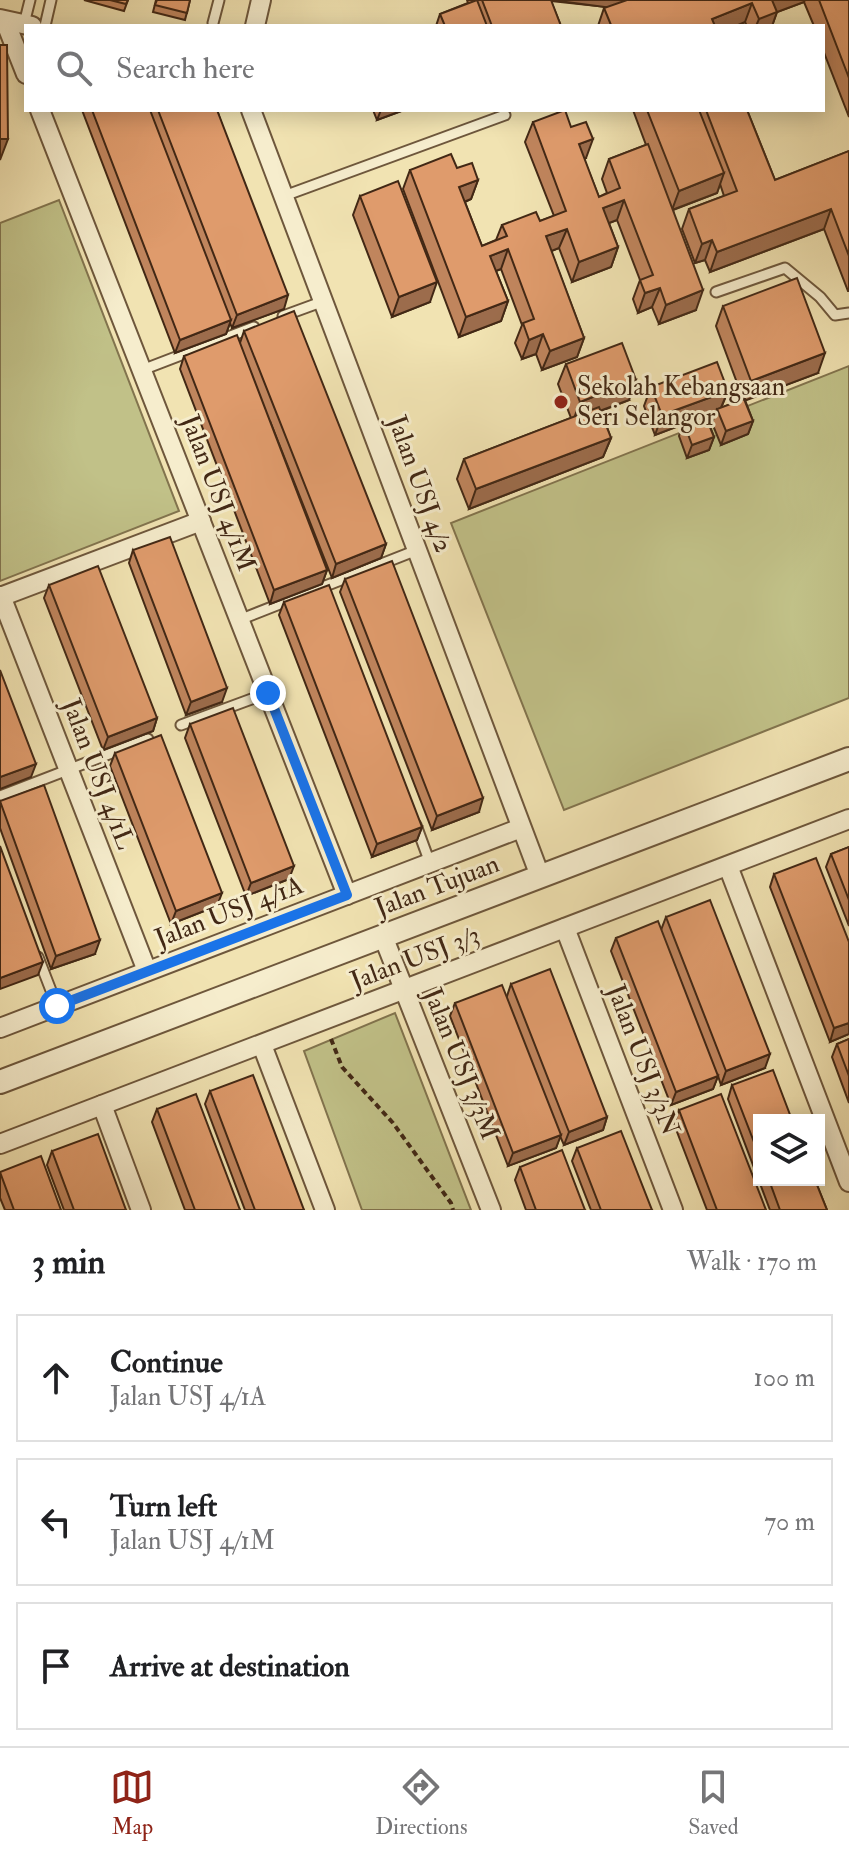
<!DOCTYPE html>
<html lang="en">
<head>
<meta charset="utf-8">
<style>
  :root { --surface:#fff; --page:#f2f2f2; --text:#202124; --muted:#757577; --line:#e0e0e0; --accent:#8f2418 }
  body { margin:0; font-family:"IM FELL Double Pica",serif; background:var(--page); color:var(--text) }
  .controls { position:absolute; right:24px; bottom:24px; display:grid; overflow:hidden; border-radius:0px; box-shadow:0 4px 20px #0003 }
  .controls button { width:72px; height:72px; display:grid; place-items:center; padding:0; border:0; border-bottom:2px solid var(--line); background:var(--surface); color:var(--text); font:40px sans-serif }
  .stop { position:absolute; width:24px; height:24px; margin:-18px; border:6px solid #1a73e8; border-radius:50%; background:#fff }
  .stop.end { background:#1a73e8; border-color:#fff; box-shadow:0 2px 8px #0008 }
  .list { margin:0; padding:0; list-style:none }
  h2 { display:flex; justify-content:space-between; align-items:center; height:104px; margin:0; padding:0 32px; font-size:34px }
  h2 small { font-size:26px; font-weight:400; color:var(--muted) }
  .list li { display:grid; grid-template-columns:52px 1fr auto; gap:24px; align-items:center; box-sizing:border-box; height:128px; margin:0 16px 16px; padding:0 16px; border:2px solid var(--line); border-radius:0px }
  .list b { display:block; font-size:30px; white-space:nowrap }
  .list p { margin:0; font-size:26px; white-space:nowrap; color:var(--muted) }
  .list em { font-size:26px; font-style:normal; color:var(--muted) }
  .icon { flex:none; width:44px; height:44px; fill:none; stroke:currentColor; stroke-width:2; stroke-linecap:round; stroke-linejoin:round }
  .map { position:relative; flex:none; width:849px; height:1210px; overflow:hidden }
  .search { position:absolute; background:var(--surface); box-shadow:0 4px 20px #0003; left:24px; right:24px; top:24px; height:88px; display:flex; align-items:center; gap:20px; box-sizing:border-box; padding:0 28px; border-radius:0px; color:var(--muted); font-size:30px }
  .sheet { height:536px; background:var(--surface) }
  nav { display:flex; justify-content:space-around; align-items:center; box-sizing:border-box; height:112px; border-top:2px solid var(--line); background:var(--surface); font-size:22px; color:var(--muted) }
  nav a { display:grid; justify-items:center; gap:4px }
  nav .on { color:var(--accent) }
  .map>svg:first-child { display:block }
  .green { fill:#c1c188; stroke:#82744e; stroke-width:2 }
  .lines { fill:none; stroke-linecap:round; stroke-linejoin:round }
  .service-casing { stroke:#6e573c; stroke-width:13 }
  .minor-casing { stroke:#6e573c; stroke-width:22 }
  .tertiary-casing { stroke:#6e573c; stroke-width:26 }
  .path { stroke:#422815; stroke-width:4; stroke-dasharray:6 4; stroke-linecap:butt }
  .service { stroke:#f6edcd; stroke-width:9 }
  .minor { stroke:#f6edcd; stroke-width:18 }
  .tertiary { stroke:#f6edcd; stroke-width:22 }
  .wall { fill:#c0855d; stroke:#422815; stroke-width:2 }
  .shaded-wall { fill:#9c6c4c; stroke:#422815; stroke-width:2 }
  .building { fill:#df9b6c; stroke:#422815; stroke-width:2 }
  .route { stroke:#1a73e8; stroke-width:10 }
  .poi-dot { fill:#8f2418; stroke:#f6edcd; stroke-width:3 }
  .labels { text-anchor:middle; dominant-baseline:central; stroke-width:6; stroke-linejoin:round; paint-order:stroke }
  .poi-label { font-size:26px; fill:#422815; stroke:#f6edcd; text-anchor:start }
  .street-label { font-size:26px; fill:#422815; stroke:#f6edcd }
</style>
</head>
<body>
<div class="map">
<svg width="849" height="1210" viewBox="0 0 849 1210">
  <rect width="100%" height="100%" fill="#f1e3b2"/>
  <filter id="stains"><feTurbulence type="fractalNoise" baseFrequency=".0025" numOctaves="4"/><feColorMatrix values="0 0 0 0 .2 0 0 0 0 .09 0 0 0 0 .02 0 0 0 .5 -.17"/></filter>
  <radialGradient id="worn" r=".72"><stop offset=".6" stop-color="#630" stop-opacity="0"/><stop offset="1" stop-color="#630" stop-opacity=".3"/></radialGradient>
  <g class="green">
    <polygon points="59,200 179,511 0,581 0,223"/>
    <polygon points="849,366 849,698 564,810 451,523"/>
    <polygon points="395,1013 471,1210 362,1210 304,1051"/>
  </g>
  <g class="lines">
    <defs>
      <g id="service">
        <polyline points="213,23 219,0"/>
        <polyline points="24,24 30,0"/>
        <polyline points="45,26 51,0"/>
        <polyline points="284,196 505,115"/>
        <polyline points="716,292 785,268 820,297 835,315 849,313"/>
        <polyline points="283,316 324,301"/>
        <polyline points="142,370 254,327"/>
        <polyline points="239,620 417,550"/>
        <polyline points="181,725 268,693"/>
        <polyline points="0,796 148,739"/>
        <polyline points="416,825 430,863"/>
        <polyline points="38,957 57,1006"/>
      </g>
      <g id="minor">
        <polyline points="0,19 32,26"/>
        <polyline points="5,21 26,74"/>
        <polyline points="255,26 261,0"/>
        <polyline points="40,110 347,895"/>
        <polyline points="251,110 540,876"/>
        <polyline points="1,596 147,971"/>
        <polyline points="0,597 201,521"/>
        <polyline points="728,866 849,1182"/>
        <polyline points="565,928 673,1210"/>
        <polyline points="383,936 491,1210"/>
        <polyline points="0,1028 521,828"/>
        <polyline points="262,1045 325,1210"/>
        <polyline points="102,1105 141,1210"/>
        <polyline points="0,1144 849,819"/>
      </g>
      <polyline id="tertiary" points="0,1082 849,759"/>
    </defs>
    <use href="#service" class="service-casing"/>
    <use href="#minor" class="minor-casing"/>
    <use href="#tertiary" class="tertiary-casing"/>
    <polyline class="path" points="331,1039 342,1067 393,1123 451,1203 453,1210"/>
    <use href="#service" class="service"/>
    <use href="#minor" class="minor"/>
    <use href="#tertiary" class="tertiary"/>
  </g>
  <g class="wall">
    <polygon points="84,0 128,0 124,11"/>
    <polygon points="156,0 190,0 185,20 153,12"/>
    <polygon points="467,0 623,0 622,2 627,0 849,0 849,117 823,50 823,26 814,26 804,2 777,12 772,26 747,26 745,22 736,26 598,26 604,8 607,7 551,1 561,26 436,26 440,14 468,3"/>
    <polygon points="82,110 217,110 284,309 232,328 230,323 226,334 175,353"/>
    <polygon points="373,110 404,110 377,120"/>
    <polygon points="633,110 747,110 775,180 849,151 849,291 848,291 824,229 710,272 705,260 695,263 682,229 689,209 724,196 720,184 717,193 673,210 696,310 659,324 652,307 638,313 633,299 640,280 617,220 609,223 618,247 611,267 572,282 559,248 551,251 584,338 577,357 542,370 536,354 522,359 515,343 522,325 501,269 496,271 508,301 501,321 459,337 403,189 410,170 457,168 478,180 471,199 465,202 482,246 496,240 502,225 540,221 554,216 525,142 533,122 571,127 586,158 584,159 599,197 607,193 602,179 609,159 646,145"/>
    <polygon points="360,196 430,302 392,317 353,215"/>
    <polygon points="723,306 818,373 745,400 753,421 748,434 721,445 712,423 716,412 706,416 714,437 709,450 687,458 679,436 683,424 655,435 644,406 651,387 728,391 721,408 743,399 716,326"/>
    <polygon points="244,331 386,544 381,558 332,578 270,421 327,570 322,584 270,604 180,369 184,356 240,343"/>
    <polygon points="566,364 629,400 601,411 611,438 603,457 469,509 457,479 464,459 571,418 558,384"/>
    <polygon points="133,550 222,702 186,715 129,563"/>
    <polygon points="345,579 479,812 432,830 340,592"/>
    <polygon points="49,585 157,718 153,731 103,750 44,598"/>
    <polygon points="284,602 422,827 417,840 372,857 279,615"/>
    <polygon points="190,724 289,879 246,896 185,738"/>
    <polygon points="115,753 217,906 171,924 110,766"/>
    <polygon points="0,801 95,954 51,969 0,828"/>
    <polygon points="849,847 849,926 826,867 831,854"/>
    <polygon points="774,874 849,942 849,1034 830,1042 770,887"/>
    <polygon points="666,917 765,1068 721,1085 718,1076 713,1089 671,1105 611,951 616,938 661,930"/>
    <polygon points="511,984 607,1117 603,1130 564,1145 560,1136 556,1148 508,1166 450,1016 455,1003 507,996"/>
    <polygon points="849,1039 849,1103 832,1057 837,1044"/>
    <polygon points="732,1085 759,1120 759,1180 815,1180 827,1210 770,1210 728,1099"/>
    <polygon points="210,1091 304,1210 245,1210 205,1104"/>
    <polygon points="157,1109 240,1210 185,1210 152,1122"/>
    <polygon points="679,1110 766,1210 707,1210 674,1124"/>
    <polygon points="577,1148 652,1210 591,1210 572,1161"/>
    <polygon points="52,1151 126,1210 64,1210 47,1165"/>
    <polygon points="520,1167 585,1210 526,1210 515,1180"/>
    <polygon points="0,1172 61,1210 5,1210 0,1198"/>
  </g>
  <g class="shaded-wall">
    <polygon points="551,0 623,0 620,9"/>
    <polygon points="770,0 805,0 804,2 777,12 772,26 756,26 759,19"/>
    <polygon points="752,3 745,22 736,26 709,26 712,19"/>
    <polygon points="381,110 404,110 377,120"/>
    <polygon points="0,139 8,139 0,160"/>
    <polygon points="593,139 586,158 572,164 579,144"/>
    <polygon points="724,173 717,193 672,210 679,191"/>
    <polygon points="478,180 471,199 452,207 459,187"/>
    <polygon points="624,200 617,220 596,228 603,208"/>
    <polygon points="831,209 824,229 710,272 717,252"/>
    <polygon points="567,229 559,248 539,256 546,236"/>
    <polygon points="712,240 705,260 695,263 702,244"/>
    <polygon points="618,247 611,267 572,282 579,262"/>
    <polygon points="508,249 501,269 483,276 490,256"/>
    <polygon points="437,282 430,302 392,317 399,297"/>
    <polygon points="660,288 652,307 638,313 645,293"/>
    <polygon points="703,290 696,310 659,324 666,305"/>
    <polygon points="288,295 284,309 232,328 237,315"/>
    <polygon points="508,301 501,321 459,337 466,317"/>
    <polygon points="231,320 226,334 175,353 180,340"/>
    <polygon points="543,334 536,354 522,359 529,340"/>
    <polygon points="584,338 577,357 542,370 550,351"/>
    <polygon points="825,353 818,373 744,401 751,381"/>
    <polygon points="636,380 629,400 573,421 580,402"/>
    <polygon points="728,391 720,410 717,409 716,412 655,435 662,415"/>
    <polygon points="753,421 748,434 721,445 726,431"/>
    <polygon points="714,437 709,450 687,458 692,445"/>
    <polygon points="611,438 603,457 469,509 476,489"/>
    <polygon points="386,544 381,558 332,578 336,564"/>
    <polygon points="327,570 322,584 270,604 274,590"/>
    <polygon points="227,688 222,702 186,715 191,702"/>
    <polygon points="157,718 153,731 103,750 108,737"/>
    <polygon points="36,764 31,777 0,789 0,777"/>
    <polygon points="483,798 479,812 432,830 437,816"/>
    <polygon points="422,827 417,840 372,857 377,844"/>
    <polygon points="294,866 289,879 246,896 251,883"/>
    <polygon points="222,893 217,906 171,924 176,911"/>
    <polygon points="100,940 95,954 51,969 56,956"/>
    <polygon points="43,962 38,975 0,989 0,978"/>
    <polygon points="849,1023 849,1034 830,1042 834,1028"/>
    <polygon points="770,1054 765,1068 721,1085 726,1071"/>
    <polygon points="718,1076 713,1089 671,1105 676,1092"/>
    <polygon points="607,1117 603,1130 564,1145 569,1132"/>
    <polygon points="561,1135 556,1148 508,1166 513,1153"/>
  </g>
  <g class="building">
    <polygon points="110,0 128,0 126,4"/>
    <polygon points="157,0 190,0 187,13 155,5"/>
    <polygon points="477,0 487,26 445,26 440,14"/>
    <polygon points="482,0 551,0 561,26 492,26"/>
    <polygon points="627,0 772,0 777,12 759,19 752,3 712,19 715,26 608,26 611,25 604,8"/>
    <polygon points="819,0 849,0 849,78"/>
    <polygon points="0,45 7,45 8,139 0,139"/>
    <polygon points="92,110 150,110 231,320 180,340"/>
    <polygon points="158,110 217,110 288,295 237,315"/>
    <polygon points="565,110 571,127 586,122 593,139 579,144 599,197 620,188 609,159 648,144 703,290 666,305 660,288 645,293 640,280 653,275 624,200 603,208 618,247 579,262 567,229 546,236 584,338 550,351 543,334 529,340 523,323 534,319 508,249 490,256 508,301 466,317 410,170 451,154 457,168 472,163 478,180 459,187 482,246 507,236 502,225 536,212 540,221 566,211 533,122"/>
    <polygon points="647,110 699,110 724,173 679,191"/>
    <polygon points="706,110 747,110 775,180 849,151 849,256 831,209 717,252 712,240 702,244 689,209 737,191"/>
    <polygon points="398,181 437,282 399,297 360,196"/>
    <polygon points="797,278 825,353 751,381 723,306"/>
    <polygon points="294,311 386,544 336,564 244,331"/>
    <polygon points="237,335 327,570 274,590 184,356"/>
    <polygon points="622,343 636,380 580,402 566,364"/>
    <polygon points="717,362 728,391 662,415 651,387"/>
    <polygon points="744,399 753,421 726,431 717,409"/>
    <polygon points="599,407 611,438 476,489 464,459"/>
    <polygon points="705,415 714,437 692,445 684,423"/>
    <polygon points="170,537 227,688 191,702 133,550"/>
    <polygon points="392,561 483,798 437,816 345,579"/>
    <polygon points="98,566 157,718 108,737 49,585"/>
    <polygon points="329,585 422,827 377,844 284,602"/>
    <polygon points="0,670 36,764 0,777"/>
    <polygon points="233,708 294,866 251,883 190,724"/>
    <polygon points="161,735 222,893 176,911 115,753"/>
    <polygon points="44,785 100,940 56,956 0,801"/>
    <polygon points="0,846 43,962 0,978"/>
    <polygon points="849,847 849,900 831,854"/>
    <polygon points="816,858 849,942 849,1023 834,1028 774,874"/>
    <polygon points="710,900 770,1054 726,1071 666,917"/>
    <polygon points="658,921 718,1076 676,1092 616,938"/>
    <polygon points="550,969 607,1117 569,1132 511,984"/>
    <polygon points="502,985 561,1135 513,1153 455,1003"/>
    <polygon points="849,1039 849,1076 837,1044"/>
    <polygon points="773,1070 792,1120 759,1120 759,1155 732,1085"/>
    <polygon points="253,1075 304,1210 255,1210 210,1091"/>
    <polygon points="196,1094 240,1210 195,1210 157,1109"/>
    <polygon points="721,1094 766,1210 717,1210 679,1110"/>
    <polygon points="621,1131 652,1210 601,1210 577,1148"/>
    <polygon points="98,1134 126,1210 74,1210 52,1151"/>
    <polygon points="562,1150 585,1210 536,1210 520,1167"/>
    <polygon points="41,1156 61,1210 14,1210 0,1172"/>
    <polygon points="769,1180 815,1180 827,1210 780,1210"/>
  </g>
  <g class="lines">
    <polyline class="route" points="57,1006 347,895 268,693"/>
  </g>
  <circle class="poi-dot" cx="561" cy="402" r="8"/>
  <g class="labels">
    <g class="poi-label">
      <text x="577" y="387">Sekolah Kebangsaan<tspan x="577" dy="30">Seri Selangor</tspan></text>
    </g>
    <g class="street-label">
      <text transform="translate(420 484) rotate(70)">Jalan USJ 4/2</text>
      <text transform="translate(218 493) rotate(69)">Jalan USJ 4/1M</text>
      <text transform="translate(98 774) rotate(69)">Jalan USJ 4/1L</text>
      <text transform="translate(437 886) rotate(-21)">Jalan Tujuan</text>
      <text transform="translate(229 912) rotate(-21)">Jalan USJ 4/1A</text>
      <text transform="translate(415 958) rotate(-21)">Jalan USJ 3/3</text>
      <text transform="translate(643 1060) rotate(69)">Jalan USJ 3/3N</text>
      <text transform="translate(461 1064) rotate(68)">Jalan USJ 3/3M</text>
    </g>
  </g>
  <rect width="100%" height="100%" filter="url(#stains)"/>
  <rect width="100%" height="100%" fill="url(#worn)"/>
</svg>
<div class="controls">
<button><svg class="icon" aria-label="layers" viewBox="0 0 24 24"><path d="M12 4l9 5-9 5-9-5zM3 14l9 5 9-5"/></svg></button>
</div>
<div class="stop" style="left:57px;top:1006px"></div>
<div class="stop end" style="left:268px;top:693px"></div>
<div class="search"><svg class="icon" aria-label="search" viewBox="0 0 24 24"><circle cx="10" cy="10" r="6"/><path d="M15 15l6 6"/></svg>Search here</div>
</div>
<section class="sheet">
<h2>3 min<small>Walk · 170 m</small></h2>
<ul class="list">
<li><svg class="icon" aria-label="ahead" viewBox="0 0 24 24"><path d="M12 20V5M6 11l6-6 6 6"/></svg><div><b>Continue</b><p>Jalan USJ 4/1A</p></div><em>100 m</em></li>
<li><svg class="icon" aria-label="left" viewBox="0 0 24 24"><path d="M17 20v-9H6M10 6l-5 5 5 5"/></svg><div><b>Turn left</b><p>Jalan USJ 4/1M</p></div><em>70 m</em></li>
<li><svg class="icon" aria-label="arrive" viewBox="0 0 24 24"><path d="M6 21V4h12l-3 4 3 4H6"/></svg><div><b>Arrive at destination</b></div></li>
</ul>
</section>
<nav>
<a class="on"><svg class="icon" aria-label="map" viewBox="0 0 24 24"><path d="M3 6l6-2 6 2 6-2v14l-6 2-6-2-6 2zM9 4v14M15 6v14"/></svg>Map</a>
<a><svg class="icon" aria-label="directions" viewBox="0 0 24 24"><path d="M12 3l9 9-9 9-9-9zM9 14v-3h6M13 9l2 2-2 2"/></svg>Directions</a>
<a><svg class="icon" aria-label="saved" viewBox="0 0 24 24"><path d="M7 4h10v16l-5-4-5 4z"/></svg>Saved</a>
</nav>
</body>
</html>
